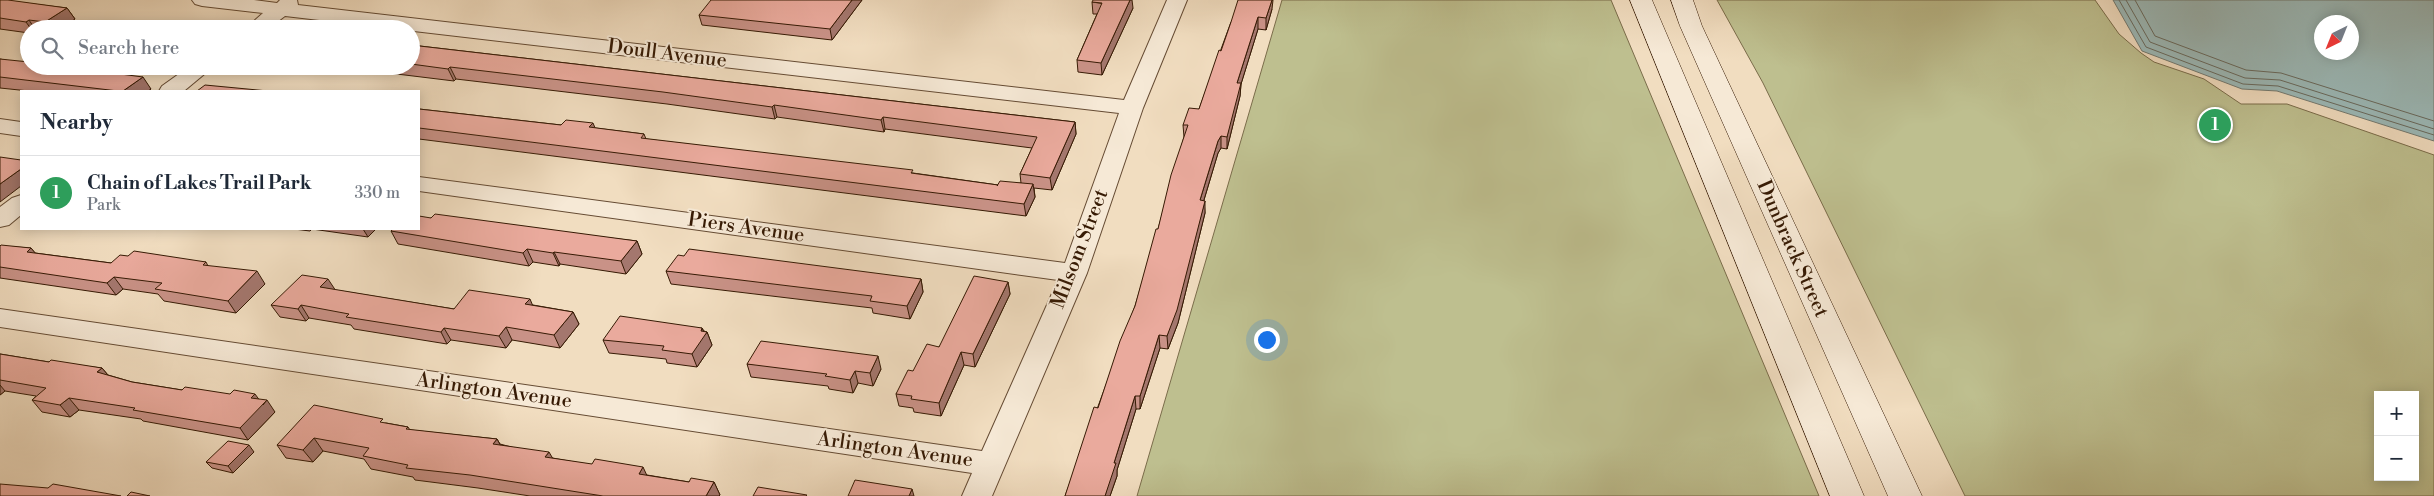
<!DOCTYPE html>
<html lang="en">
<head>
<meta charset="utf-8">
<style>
  :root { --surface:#fff; --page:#f6f6f7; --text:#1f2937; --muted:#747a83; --line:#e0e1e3; --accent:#ea580c }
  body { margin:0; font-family:"Libre Bodoni",serif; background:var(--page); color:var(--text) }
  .controls { position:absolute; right:15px; bottom:15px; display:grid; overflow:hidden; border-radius:0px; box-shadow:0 2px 12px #0003 }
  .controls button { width:45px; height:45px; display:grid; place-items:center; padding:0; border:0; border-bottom:1px solid var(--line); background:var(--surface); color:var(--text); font:25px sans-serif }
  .compass { position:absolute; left:2314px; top:15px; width:45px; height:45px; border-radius:50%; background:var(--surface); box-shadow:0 2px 12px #0003; rotate:223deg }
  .you { position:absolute; left:1266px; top:339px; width:18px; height:18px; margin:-12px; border:4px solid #fff; border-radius:50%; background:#1a73e8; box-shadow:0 0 0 8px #1a73e833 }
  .badge { display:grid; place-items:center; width:32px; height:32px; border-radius:50%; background:var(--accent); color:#fff; font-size:16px; font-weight:700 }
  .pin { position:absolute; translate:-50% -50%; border:2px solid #fff; box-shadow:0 1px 5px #0006 }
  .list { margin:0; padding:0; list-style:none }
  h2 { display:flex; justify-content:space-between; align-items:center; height:65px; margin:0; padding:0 20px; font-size:21px }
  h2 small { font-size:16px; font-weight:400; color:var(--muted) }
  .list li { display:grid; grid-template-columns:32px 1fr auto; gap:15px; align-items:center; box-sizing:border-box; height:75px; padding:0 20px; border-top:1px solid var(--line) }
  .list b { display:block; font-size:19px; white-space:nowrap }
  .list p { margin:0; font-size:16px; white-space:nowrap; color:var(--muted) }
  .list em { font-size:16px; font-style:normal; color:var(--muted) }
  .icon { flex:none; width:28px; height:28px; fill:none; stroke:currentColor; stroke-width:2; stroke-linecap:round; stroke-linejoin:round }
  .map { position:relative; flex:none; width:2434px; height:496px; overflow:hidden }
  .search { position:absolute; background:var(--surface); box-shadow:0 2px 12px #0003; left:20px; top:20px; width:400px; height:55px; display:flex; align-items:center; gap:12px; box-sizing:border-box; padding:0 18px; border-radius:28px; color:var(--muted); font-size:19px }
  .panel { position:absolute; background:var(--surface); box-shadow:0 2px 12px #0003; left:20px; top:90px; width:400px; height:140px; border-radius:0px }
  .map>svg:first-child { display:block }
  .green { fill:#bebf8f; stroke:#7a6c4a; fill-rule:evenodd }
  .water { fill:#9cbab9; stroke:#737a71; fill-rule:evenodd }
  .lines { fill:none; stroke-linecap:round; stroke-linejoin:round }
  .shore { stroke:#696a5e; stroke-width:1 }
  .street-casing { stroke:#654b33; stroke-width:2 }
  .secondary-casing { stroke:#361a04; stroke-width:1 }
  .street { fill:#f6e9d6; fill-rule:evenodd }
  .secondary { fill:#f6e9d6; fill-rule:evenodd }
  .wall { fill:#c99287; stroke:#361a04 }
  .shaded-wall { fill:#a4776e; stroke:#361a04 }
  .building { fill:#eaaa9d; stroke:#361a04 }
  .labels { text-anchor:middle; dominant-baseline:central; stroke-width:4; stroke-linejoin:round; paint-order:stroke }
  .street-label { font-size:20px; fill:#361a04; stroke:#f6e9d6 }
</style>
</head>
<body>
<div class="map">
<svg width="2434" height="496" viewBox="0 0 2434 496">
  <rect width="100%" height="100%" fill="#f1ddc0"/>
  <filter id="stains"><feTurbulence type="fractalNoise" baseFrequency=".004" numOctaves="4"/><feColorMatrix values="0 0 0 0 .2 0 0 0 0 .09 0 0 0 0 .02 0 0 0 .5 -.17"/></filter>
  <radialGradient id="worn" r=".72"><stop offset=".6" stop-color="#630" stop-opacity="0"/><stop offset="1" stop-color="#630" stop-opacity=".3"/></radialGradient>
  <g class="green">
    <polygon points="1282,0 1611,0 1819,496 1137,496"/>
    <path d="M 1717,0 L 2095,0 L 2119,34 L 2141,53 L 2154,62 L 2204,79 L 2241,104 L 2287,104 L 2434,155 L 2434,496 L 1965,496 L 1763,83 ZM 2378,395 L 2415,395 L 2415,477 L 2378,477 Z"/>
  </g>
  <path class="water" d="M 2113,0 L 2434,0 L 2434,141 L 2277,91 L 2242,89 L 2142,51 ZM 2322,22 L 2352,22 L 2352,52 L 2322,52 Z"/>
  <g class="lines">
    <g class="shore">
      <polyline points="2119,0 2146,47 2243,84 2278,86 2434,135"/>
      <polyline points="2126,0 2150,42 2245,78 2280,80 2434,129"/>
      <polyline points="2135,0 2155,36 2246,70 2281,73 2434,121"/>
    </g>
    <defs>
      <g id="street">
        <polygon points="192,0 254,0 277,3 280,0 297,0 298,5 1124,100 1167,0 1187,0 1143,108 1087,273 992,496 962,496 972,473 0,327 0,309 982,451 1058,280 419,191 419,177 1065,263 1119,113 285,16 268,29 245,29 263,13 202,6 195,4"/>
        <polygon points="190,66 214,66 184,91 159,91 162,86"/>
        <polygon points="0,119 21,122 21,136 0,133"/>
        <polygon points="21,195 21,215 9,225 0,227 0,207 12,198"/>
      </g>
      <g id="secondary">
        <polygon points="1630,0 1652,0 1864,496 1830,496"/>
        <polygon points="1671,0 1693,0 1702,26 1922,496 1888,496 1680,26"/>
      </g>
    </defs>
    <use href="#street" class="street-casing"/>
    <use href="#secondary" class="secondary-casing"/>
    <use href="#street" class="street"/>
    <use href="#secondary" class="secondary"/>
  </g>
  <g class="wall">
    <polygon points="0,0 67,8 75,19 61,29 29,29 29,33 0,29"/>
    <polygon points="862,0 832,40 702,25 699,15"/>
    <polygon points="1092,2 1133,8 1102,75 1078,72 1077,60 1097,14 1093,14"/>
    <polygon points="1272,9 1266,30 1258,29 1241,84 1240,96 1227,149 1221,148 1218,153 1204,200 1205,213 1178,323 1168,349 1160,348 1140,409 1136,409 1117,470 1117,476 1110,496 1065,496 1135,306 1158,229 1184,137 1183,125 1199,109 1231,22"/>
    <polygon points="411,45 1075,122 1076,134 1052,190 1034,188 1035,197 1026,216 419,139 419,109 561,125 595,128 644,134 646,139 913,173 998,185 1021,183 1020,174 1032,148 885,129 884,132 777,117 775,119 667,104 456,79 454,81 364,70 362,66 411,66"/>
    <polygon points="0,59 151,89 148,91 29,91 0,88"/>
    <polygon points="431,218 637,241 642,254 626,274 560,264 559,266 533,262 529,266 398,244 391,231"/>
    <polygon points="294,229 376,229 368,237 312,229 310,231"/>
    <polygon points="0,246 31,248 35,253 111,263 206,262 208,266 265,284 236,313 164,301 158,294 123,289 116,295 0,278"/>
    <polygon points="666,271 921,279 923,292 910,319 873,313 872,308 671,284"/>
    <polygon points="1008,282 1010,294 975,367 964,365 941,416 914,412 913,408 899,406 896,394 913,371"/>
    <polygon points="335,290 454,309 533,305 573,312 579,324 560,348 512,340 506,348 451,340 447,344 354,329 351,325 309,318 306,321 280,317 271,305"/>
    <polygon points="702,328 704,331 707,332 712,345 697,367 667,363 666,359 609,353 603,340"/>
    <polygon points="0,354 49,362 102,368 108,375 132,382 182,390 258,399 275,412 248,440 143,421 141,419 79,410 70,417 42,412 32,400 36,396 5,391 0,395"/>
    <polygon points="747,364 881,369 873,386 858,383 853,393 829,389 828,386 751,377"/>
    <polygon points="386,423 408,427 410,430 497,439 500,444 552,458 647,475 689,482 714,482 720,495 719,496 530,496 478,488 415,480 413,477 371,469 364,459 323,451 313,462 286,458 277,445"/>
    <polygon points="254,452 233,473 212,468 206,462"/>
  </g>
  <g class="shaded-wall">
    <polygon points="852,0 862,0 832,40 830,29"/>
    <polygon points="1130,0 1132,0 1133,8 1102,75 1101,63"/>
    <polygon points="1272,0 1273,0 1272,9 1266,30 1266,18"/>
    <polygon points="67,8 75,19 61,29 50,29 45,22"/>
    <polygon points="1258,17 1258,29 1241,84 1240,96 1227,149 1227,137 1237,83"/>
    <polygon points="29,20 35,29 31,29 26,22"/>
    <polygon points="450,67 456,79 454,81 448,69"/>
    <polygon points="143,77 151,89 148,91 123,91"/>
    <polygon points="774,105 777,117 775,119 772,107"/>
    <polygon points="883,117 885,129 884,132 881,120"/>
    <polygon points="1075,122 1076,134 1052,190 1050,178"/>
    <polygon points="593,123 598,135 589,127"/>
    <polygon points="1221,136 1221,148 1218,153 1200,213 1200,200 1218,141"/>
    <polygon points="21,169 21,186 0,202 0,184"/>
    <polygon points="1033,184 1035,197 1026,216 1024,204"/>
    <polygon points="1205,201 1205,213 1178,323 1168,349 1167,336"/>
    <polygon points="363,229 376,229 368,237"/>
    <polygon points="637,241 642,254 626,274 621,261"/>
    <polygon points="31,248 41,260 27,252"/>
    <polygon points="527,249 533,262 529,266 523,253"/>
    <polygon points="554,252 560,264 559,266 553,253"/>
    <polygon points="257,271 265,284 236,313 228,301"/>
    <polygon points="114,277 123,289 116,295 107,283"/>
    <polygon points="328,279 336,291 320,287"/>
    <polygon points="921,279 923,292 910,319 907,306"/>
    <polygon points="1008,282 1010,294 975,367 973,354"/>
    <polygon points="530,299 535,311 525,304"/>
    <polygon points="301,305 309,318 306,321 298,309"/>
    <polygon points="573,312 579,324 560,348 554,335"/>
    <polygon points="506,327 512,340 506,348 499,336"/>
    <polygon points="444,328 451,340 447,344 441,332"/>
    <polygon points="702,328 705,335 707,332 712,345 697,367 692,354 701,331"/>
    <polygon points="1159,335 1160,348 1140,409 1140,396"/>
    <polygon points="961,352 964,365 941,416 939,403"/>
    <polygon points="878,356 881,369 873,386 870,373"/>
    <polygon points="102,368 112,380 97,372"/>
    <polygon points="855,371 858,383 853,393 850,380"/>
    <polygon points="0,385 5,391 0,395"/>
    <polygon points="255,394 263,405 267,400 275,412 248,440 240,428 251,398"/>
    <polygon points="1135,396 1136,409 1117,470 1117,476 1110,496 1105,496 1114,463"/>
    <polygon points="69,398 79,410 70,417 60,405"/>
    <polygon points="314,438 323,451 313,462 303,450"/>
    <polygon points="497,439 504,452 493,444"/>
    <polygon points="249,445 254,452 233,473 228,466"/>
    <polygon points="549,452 556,464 545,457"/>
    <polygon points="643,467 649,480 639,474"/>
    <polygon points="714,482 720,495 719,496 706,496"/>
    <polygon points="912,489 914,496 909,496"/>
  </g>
  <g class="building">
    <polygon points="0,0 8,0 67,8 45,22 29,20 26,22 0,18"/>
    <polygon points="711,0 852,0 830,29 699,15"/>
    <polygon points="1093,0 1130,0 1101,63 1077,60 1102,3 1092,2"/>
    <polygon points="1238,0 1272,0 1266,18 1258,17 1237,83 1241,83 1227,137 1221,136 1218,141 1200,200 1205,201 1177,310 1167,336 1159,335 1140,396 1135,396 1114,463 1116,463 1105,496 1065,496 1094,407 1098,408 1120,341 1135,306 1156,229 1158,229 1171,175 1188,125 1183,125 1189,108 1199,109 1219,50 1221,51 1231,22"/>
    <polygon points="411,45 1075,122 1050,178 1020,174 1037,137 883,117 881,120 774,105 772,107 663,92 450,67 448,69 411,64"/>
    <polygon points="0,59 29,62 29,66 60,66 143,77 123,91 118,91 0,77"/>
    <polygon points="205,85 268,91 197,91"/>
    <polygon points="419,109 561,125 566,120 593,123 589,127 644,134 641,138 913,170 911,173 998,185 997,186 1000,181 1033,184 1024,204 419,128"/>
    <polygon points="0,157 21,160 21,169 0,184"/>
    <polygon points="435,214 637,241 621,261 554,252 553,253 527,249 523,253 391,231 393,229 419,229 419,216 431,218"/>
    <polygon points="1,245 31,248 27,252 111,263 120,255 128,256 134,251 206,262 203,265 257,271 228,301 155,289 162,283 114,277 107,283 0,267 0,246"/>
    <polygon points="689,249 921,279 907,306 870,301 872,296 666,271 678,255 684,256"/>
    <polygon points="302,275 328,279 320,287 454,309 469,290 530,299 525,304 573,312 554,335 506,327 499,336 444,328 441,332 346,317 349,314 301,305 298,309 271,305"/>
    <polygon points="974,276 1008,282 973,354 961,352 939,403 911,399 912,396 896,394 908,370 913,371 927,344 939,347"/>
    <polygon points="620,316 702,328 701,331 707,332 692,354 662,350 664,346 603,340"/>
    <polygon points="761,341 878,356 870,373 855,371 850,380 825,376 827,374 747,364"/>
    <polygon points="0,354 49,362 51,360 102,368 97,372 132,382 182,390 185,387 230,394 234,390 255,394 251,398 267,400 240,428 133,410 135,408 69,398 60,405 32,400 46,388 0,380"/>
    <polygon points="314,405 383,419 380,422 408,427 406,429 497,439 493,444 549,452 545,457 592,464 595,459 643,467 639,474 689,482 691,478 714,482 706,496 603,496 470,475 406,468 408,465 363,456 369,448 314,438 303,450 277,445"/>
    <polygon points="228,441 249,445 228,466 206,462"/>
    <polygon points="855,480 912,489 909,496 848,496"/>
    <polygon points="0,484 48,488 53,484 121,496 0,496"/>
    <polygon points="758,487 807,495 806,496 753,496"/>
    <polygon points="131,492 150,496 127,496"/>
  </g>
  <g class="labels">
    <g class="street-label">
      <text transform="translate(667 54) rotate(7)">Doull Avenue</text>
      <text transform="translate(746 228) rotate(8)">Piers Avenue</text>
      <text transform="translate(1080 249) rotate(-69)">Milsom Street</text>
      <text transform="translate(1792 249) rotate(66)">Dunbrack Street</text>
      <text transform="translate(494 391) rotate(8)">Arlington Avenue</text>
      <text transform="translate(895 450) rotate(8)">Arlington Avenue</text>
    </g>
  </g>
  <rect width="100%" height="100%" filter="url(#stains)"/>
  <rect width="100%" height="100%" fill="url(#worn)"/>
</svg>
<div class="controls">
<button>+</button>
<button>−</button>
</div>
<svg class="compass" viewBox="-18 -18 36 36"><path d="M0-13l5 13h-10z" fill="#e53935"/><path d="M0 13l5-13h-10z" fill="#747a83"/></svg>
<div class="you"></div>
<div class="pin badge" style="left:2215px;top:125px;background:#2e9e5b">1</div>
<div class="search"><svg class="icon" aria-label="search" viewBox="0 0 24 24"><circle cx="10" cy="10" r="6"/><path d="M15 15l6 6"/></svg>Search here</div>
<section class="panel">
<h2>Nearby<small></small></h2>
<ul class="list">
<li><span class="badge" style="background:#2e9e5b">1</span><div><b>Chain of Lakes Trail Park</b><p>Park</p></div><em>330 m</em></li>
</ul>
</section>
</div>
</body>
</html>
